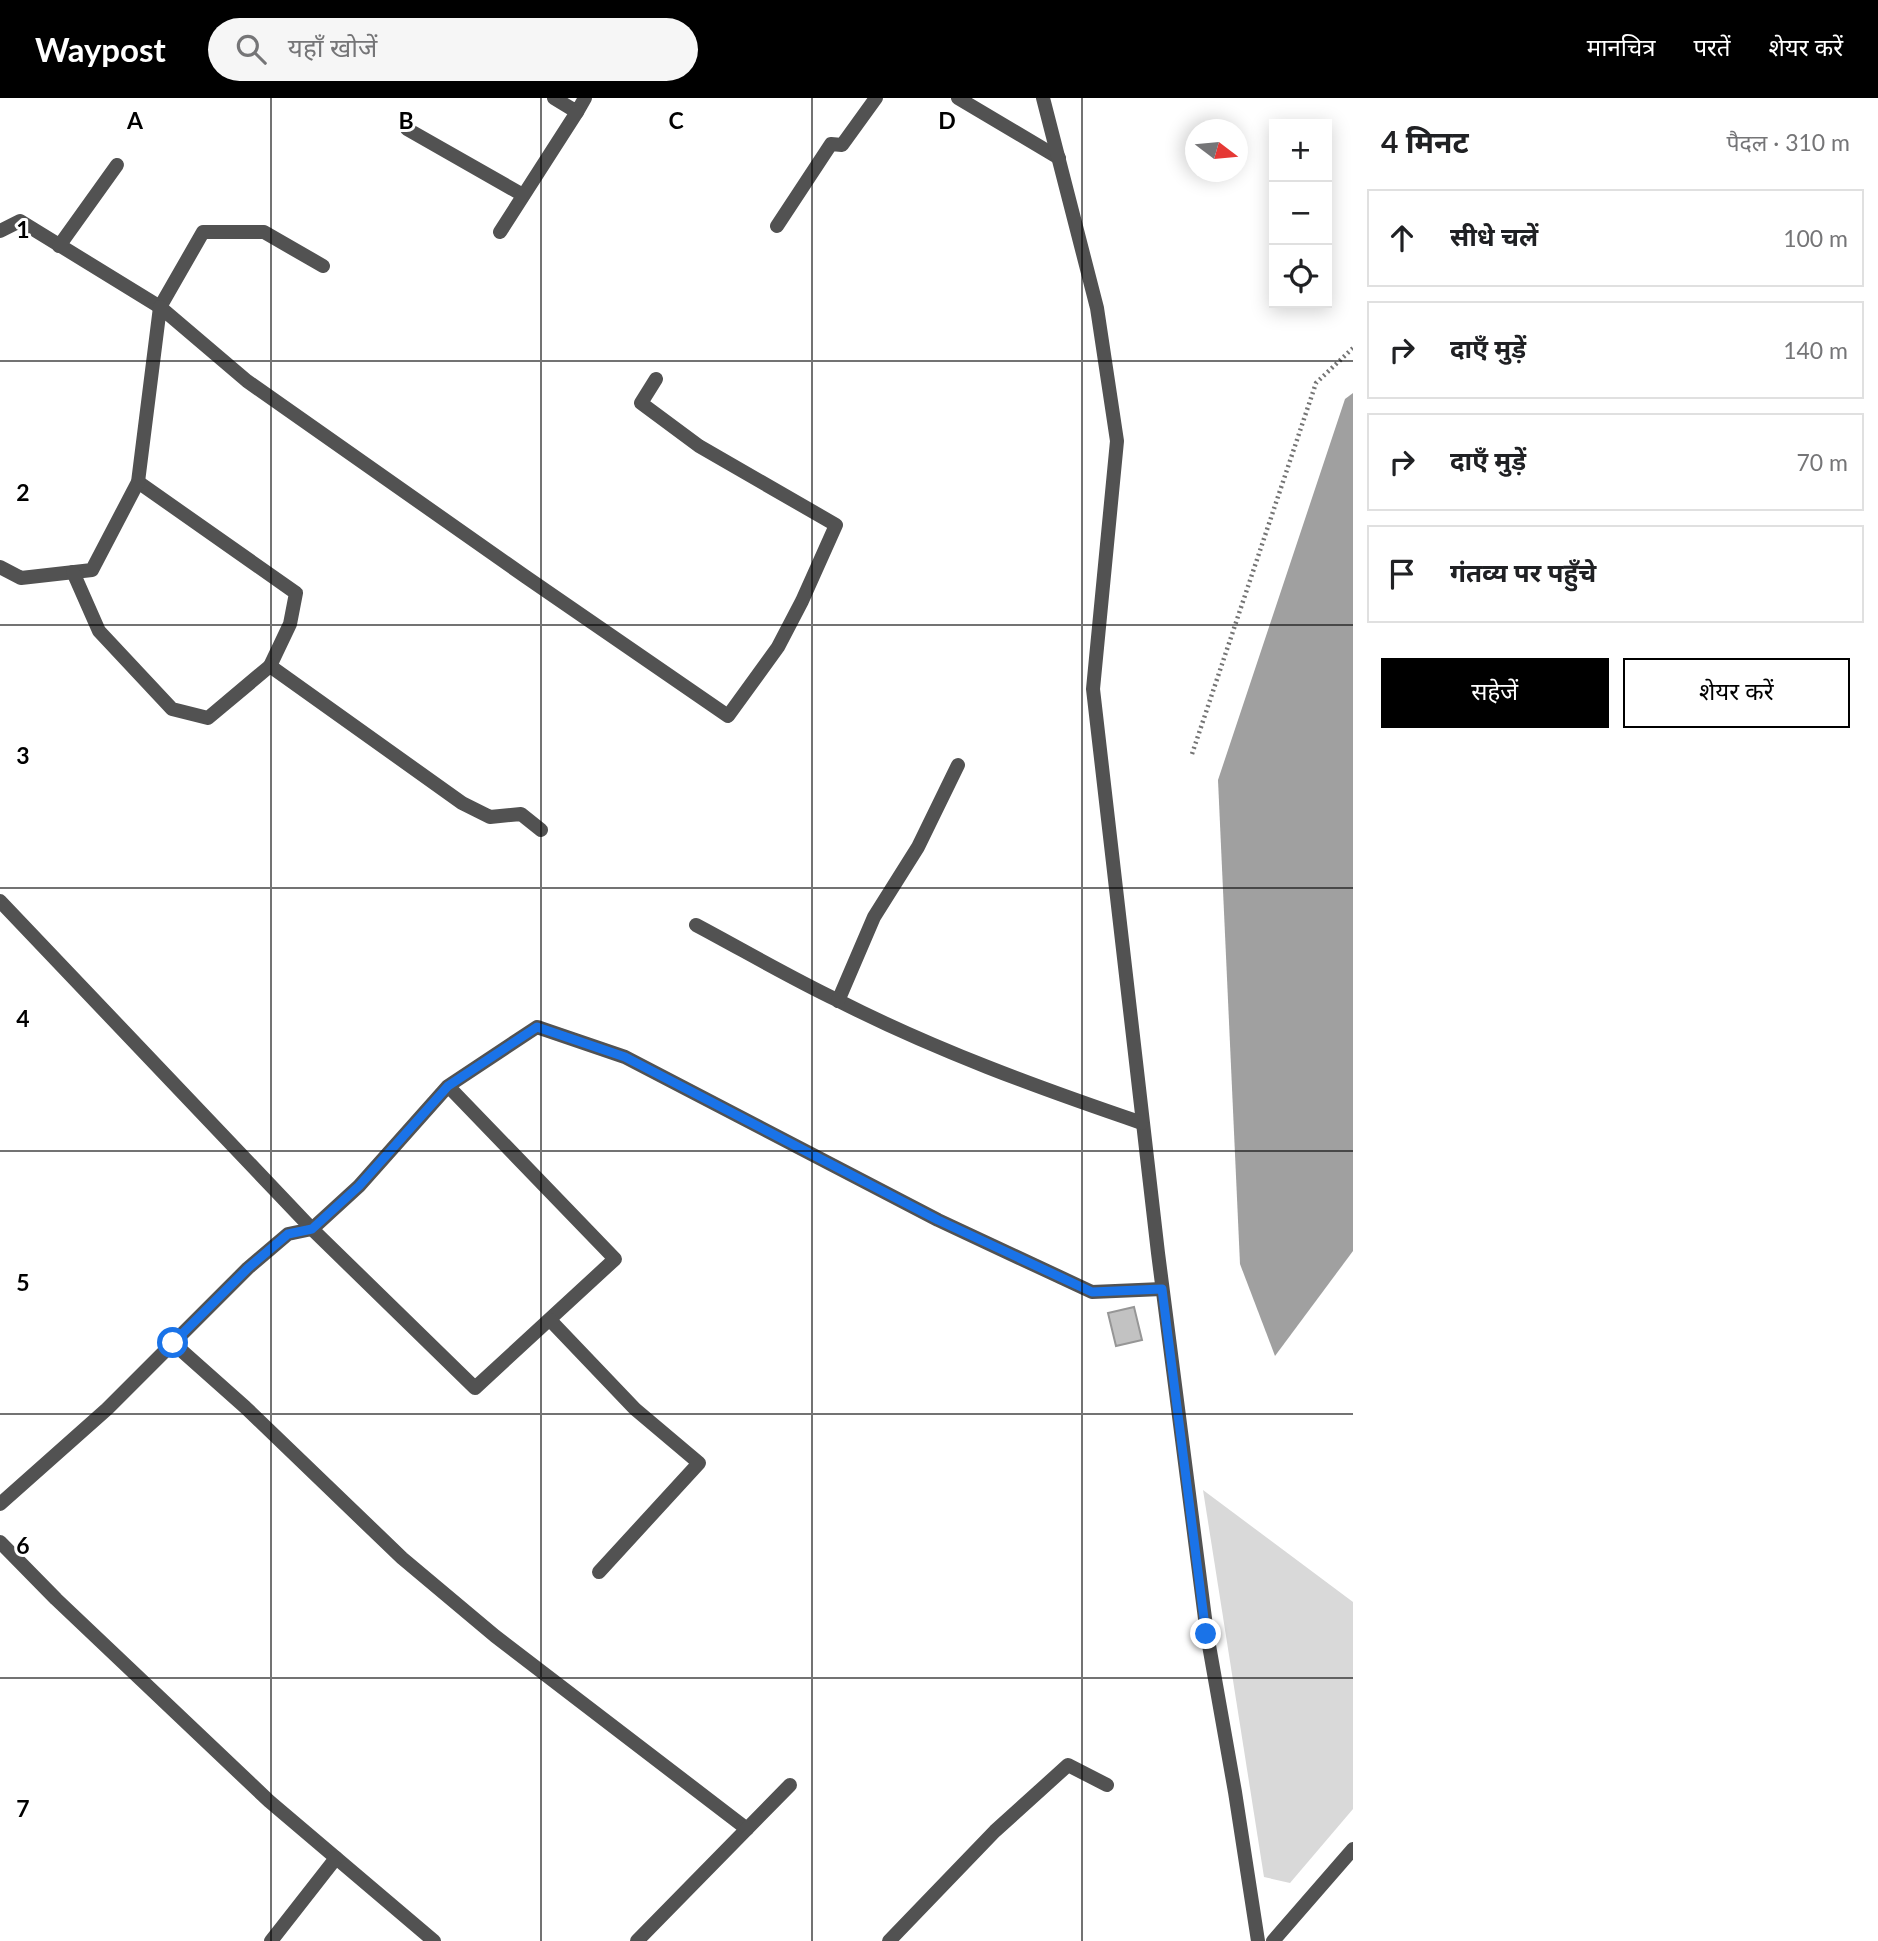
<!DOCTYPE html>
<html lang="hi">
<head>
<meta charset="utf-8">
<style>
  :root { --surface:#fff; --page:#f6f6f6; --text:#202124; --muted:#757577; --line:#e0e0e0; --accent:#000 }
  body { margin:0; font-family:Lato,"Noto Sans Devanagari",sans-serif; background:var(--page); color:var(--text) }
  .controls { position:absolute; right:21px; top:21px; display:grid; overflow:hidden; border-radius:0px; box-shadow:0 4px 18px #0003 }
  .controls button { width:63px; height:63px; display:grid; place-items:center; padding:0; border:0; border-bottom:2px solid var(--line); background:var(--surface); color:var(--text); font:35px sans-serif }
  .compass { position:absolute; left:1185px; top:21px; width:63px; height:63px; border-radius:50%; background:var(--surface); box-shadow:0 4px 18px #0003; rotate:106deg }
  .stop { position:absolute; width:21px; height:21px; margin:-16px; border:5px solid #1a73e8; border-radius:50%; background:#fff }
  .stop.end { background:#1a73e8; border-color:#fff; box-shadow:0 2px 7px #0008 }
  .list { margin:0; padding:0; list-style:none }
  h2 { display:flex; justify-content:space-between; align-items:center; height:91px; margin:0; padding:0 28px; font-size:30px }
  h2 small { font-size:23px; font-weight:400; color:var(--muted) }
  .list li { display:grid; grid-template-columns:46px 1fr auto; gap:21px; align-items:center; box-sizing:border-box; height:98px; margin:0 14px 14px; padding:0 14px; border:2px solid var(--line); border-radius:0px }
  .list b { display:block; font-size:26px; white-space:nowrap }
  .list em { font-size:23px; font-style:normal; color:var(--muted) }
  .actions { display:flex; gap:14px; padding:21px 28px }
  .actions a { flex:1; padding:16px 0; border:2px solid var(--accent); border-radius:0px; text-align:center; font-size:24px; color:var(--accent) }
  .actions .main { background:var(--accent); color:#fff }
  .icon { flex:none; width:38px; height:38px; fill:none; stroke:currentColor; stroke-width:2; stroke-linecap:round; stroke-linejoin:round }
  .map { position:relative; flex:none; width:1353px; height:1843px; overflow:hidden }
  header { display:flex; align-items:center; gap:42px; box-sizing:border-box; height:98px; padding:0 35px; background:var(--accent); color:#fff }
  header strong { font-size:33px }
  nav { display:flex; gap:38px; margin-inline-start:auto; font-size:24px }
  .search { width:490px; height:63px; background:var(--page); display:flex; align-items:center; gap:18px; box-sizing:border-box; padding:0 24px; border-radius:38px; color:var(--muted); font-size:26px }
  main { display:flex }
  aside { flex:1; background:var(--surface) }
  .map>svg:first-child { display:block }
  .green { fill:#d9d9d9 }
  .water { fill:#a0a0a0 }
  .building { fill:#c2c2c2; stroke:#969696; stroke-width:2 }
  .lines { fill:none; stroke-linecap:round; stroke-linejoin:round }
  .path { stroke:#747474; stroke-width:4.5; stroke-dasharray:2 3.5; stroke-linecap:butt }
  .minor { stroke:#525252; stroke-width:14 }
  .tertiary { stroke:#525252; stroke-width:14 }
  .route { stroke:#1a73e8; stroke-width:9 }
  .grid { fill:none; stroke:#000; stroke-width:2; stroke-opacity:0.55 }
  .grid-label { font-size:23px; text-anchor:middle; font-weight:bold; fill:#000; stroke:#fff; stroke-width:6; stroke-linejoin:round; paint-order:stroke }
</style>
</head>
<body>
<header>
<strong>Waypost</strong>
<div class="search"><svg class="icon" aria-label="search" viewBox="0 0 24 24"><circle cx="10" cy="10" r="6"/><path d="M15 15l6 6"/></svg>यहाँ खोजें</div>
<nav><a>मानचित्र</a><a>परतें</a><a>शेयर करें</a></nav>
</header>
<main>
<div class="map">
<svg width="1353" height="1843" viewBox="0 0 1353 1843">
  <rect width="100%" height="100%" fill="#fff"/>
  <polygon class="green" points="1203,1392 1353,1504 1353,1711 1290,1785 1264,1779"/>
  <polygon class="water" points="1353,295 1353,1153 1275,1258 1240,1166 1218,682 1345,301"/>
  <polygon class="building" points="1134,1209 1142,1242 1116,1248 1108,1215"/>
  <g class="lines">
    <polyline class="path" points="1192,656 1316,285 1353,250"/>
    <g class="minor">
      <polyline points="554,0 577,14 585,0"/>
      <polyline points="958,0 1059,60"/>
      <polyline points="1043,0 1097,210 1117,343 1093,591 1158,1155 1207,1536 1235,1694 1258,1843"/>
      <polyline points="407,31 523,97"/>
      <polyline points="777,128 831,46 842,47 876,0"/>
      <polyline points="0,133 20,123 160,209 203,134 264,134 323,168"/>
      <polyline points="500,134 577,14"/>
      <polyline points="59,148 117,67"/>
      <polyline points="138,384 296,495 290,526 270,568"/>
      <polyline points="0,469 21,480 92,472 138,384 160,209 247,283 526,479 728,618 778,549 802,503 836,427 699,348 641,305 656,281"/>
      <polyline points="73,474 99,533 172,611 208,620 270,568 462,705 490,719 521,716 541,732"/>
      <polyline points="0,803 312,1131 288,1136 248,1170 107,1311 0,1406"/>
      <path d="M 696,827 C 743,852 789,879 837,902 C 935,952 1039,990 1142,1025"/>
      <polyline points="838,903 874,819 918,749 958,667"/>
      <polyline points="448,988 615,1161 475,1290 312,1131 359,1088 448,988 537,929 625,959 938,1122 1092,1194 1162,1191"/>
      <polyline points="550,1222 635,1311 699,1365 599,1474"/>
      <polyline points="173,1245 245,1309 402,1460 495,1538 747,1731"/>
      <polyline points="0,1444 56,1501 269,1703 434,1843"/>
      <polyline points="271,1843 336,1760"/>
      <polyline points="637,1843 790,1687"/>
      <polyline points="889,1843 995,1733 1068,1667 1107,1687"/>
    </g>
    <polyline class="tertiary" points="1273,1843 1353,1751"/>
  </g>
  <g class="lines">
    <polyline class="route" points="173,1245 248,1170 288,1136 312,1131 359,1088 448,988 537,929 625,959 938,1122 1092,1194 1162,1191 1206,1536"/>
  </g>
  <path class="grid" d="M 271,0 L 271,1843M 541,0 L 541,1843M 812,0 L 812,1843M 1082,0 L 1082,1843M 0,263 L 1353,263M 0,527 L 1353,527M 0,790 L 1353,790M 0,1053 L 1353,1053M 0,1316 L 1353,1316M 0,1580 L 1353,1580"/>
  <g class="grid-label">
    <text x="135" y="31">A</text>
    <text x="406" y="31">B</text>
    <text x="676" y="31">C</text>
    <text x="947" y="31">D</text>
    <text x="23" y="140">1</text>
    <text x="23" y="403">2</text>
    <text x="23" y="666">3</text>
    <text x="23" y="929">4</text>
    <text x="23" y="1193">5</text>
    <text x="23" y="1456">6</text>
    <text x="23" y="1719">7</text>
  </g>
</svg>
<div class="controls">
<button>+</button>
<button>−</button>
<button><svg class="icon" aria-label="locate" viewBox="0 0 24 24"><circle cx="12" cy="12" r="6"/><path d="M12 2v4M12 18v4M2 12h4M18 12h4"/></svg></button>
</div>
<svg class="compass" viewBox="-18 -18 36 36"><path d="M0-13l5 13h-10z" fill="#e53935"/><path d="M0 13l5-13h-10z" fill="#757577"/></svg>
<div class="stop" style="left:173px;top:1245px"></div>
<div class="stop end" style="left:1206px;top:1536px"></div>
</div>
<aside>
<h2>4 मिनट<small>पैदल · 310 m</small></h2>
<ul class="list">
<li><svg class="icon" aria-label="ahead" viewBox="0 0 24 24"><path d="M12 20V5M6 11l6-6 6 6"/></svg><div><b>सीधे चलें</b></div><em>100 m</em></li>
<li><svg class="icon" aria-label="right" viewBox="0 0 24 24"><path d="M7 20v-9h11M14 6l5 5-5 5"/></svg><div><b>दाएँ मुड़ें</b></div><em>140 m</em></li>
<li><svg class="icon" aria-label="right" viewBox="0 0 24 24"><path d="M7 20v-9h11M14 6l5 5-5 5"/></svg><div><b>दाएँ मुड़ें</b></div><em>70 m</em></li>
<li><svg class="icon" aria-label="arrive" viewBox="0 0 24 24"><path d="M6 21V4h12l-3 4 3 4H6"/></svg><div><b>गंतव्य पर पहुँचे</b></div></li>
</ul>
<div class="actions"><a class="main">सहेजें</a><a>शेयर करें</a></div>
</aside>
</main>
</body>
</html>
